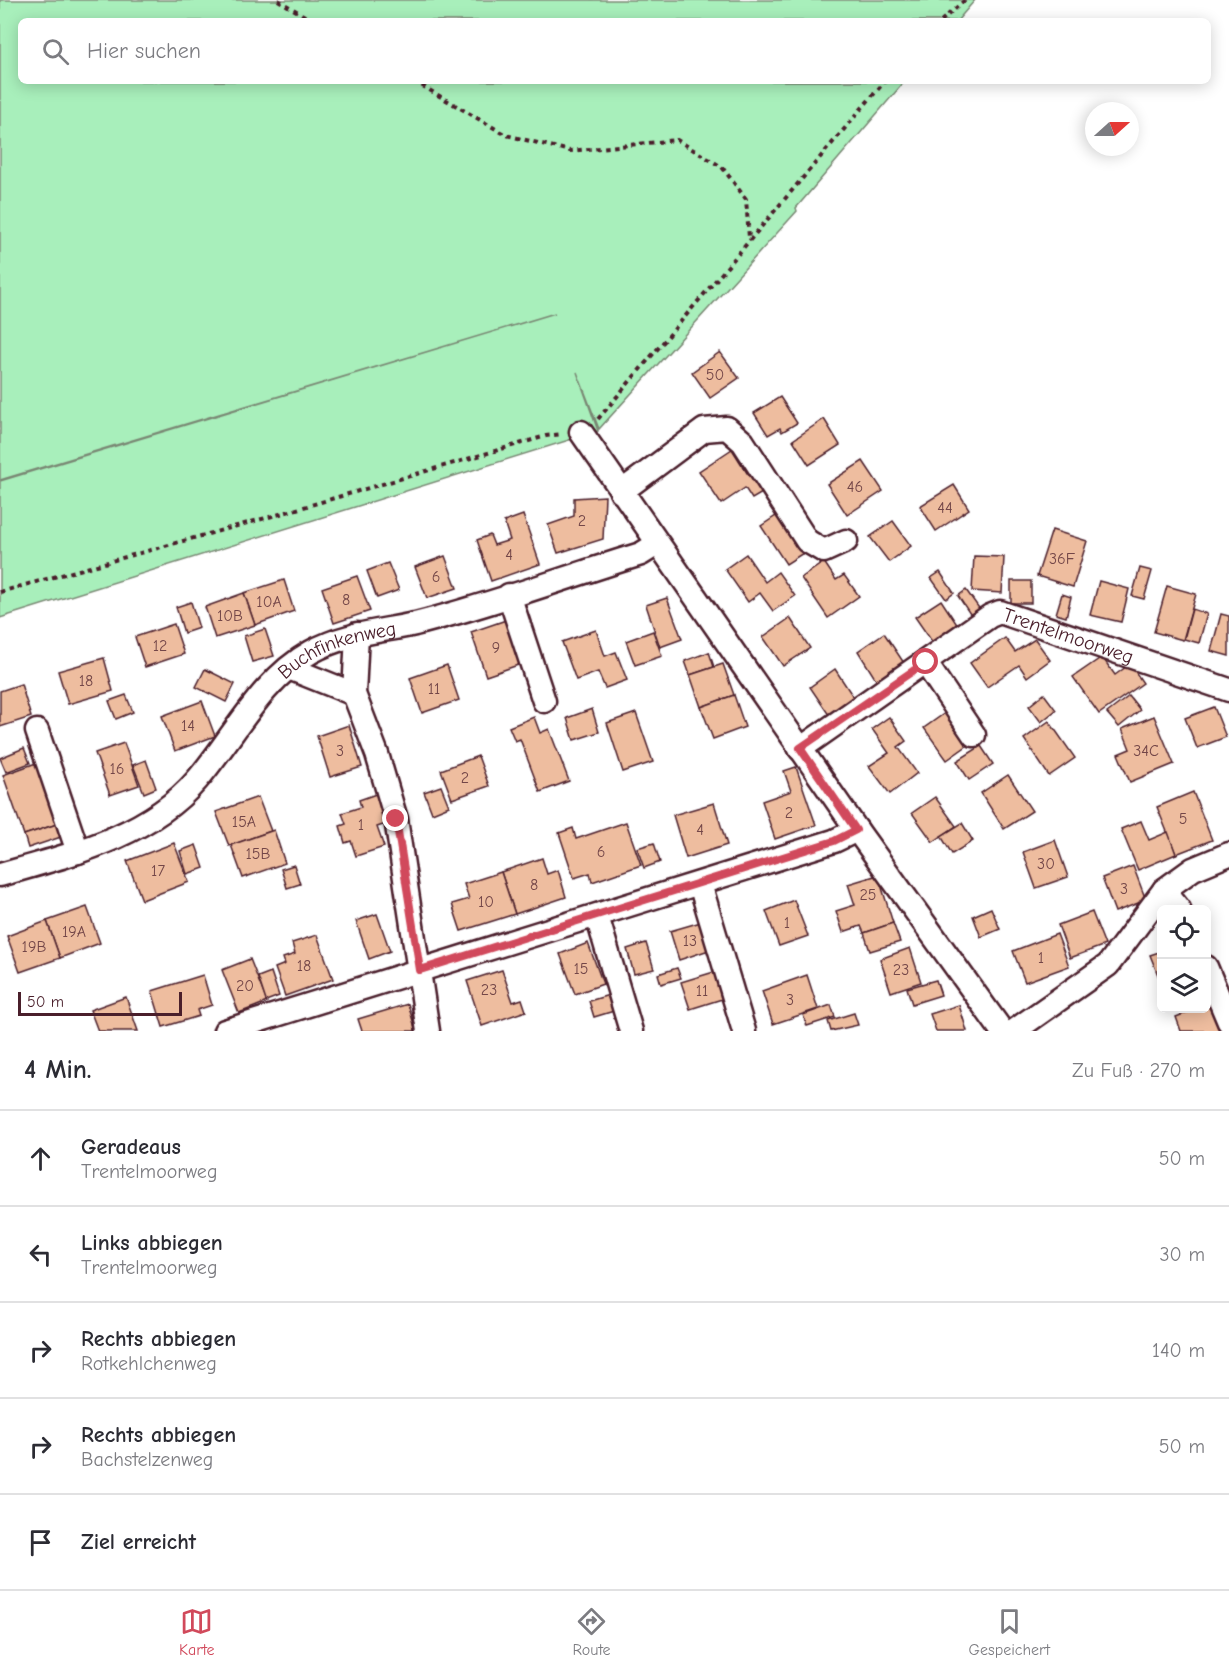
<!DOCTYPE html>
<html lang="de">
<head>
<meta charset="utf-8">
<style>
  :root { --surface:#fff; --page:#f2f2f3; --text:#2b2b33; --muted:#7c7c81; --line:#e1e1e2; --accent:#d1495b }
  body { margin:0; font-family:"Comic Neue",sans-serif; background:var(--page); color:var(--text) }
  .controls { position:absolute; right:18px; bottom:18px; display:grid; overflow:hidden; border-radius:9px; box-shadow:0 3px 15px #0003 }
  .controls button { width:54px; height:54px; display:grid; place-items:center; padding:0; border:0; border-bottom:2px solid var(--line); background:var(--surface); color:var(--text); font:30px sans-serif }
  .compass { position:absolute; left:1085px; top:102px; width:54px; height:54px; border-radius:50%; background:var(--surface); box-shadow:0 3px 15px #0003; rotate:69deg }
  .scale { position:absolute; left:18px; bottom:15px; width:164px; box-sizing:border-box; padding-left:6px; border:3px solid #4a1f2b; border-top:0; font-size:16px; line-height:21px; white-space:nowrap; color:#4a1f2b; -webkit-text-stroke:4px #fff; paint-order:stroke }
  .stop { position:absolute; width:18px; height:18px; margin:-14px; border:4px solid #d1495b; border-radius:50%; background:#fff }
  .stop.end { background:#d1495b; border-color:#fff; box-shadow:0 2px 6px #0008 }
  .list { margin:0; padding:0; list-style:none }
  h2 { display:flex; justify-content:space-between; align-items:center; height:78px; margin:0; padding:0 24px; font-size:26px }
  h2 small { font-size:20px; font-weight:400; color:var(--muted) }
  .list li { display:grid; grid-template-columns:39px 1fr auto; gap:18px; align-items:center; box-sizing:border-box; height:96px; padding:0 24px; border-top:2px solid var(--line) }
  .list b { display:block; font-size:22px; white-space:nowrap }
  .list p { margin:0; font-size:20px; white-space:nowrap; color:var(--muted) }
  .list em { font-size:20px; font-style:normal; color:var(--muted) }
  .icon { flex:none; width:33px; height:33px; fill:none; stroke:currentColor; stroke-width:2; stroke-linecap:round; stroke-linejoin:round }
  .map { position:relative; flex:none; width:1229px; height:1031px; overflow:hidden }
  .search { position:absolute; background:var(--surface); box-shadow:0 3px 15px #0003; left:18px; right:18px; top:18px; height:66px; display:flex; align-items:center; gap:15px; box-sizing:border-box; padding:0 21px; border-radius:9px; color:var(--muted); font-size:22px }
  .sheet { height:558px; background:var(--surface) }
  nav { display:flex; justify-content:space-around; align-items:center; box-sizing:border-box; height:84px; border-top:2px solid var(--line); background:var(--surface); font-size:16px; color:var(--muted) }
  nav a { display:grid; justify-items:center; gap:3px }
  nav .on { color:var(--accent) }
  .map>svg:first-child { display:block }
  .green { fill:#a8efbb; stroke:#798773; stroke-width:1.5 }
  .building { fill:#eebd9f; stroke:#4a1f2b; stroke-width:1.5 }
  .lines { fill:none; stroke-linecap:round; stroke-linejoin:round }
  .minor-casing { stroke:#4a1f2b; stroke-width:27 }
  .path { stroke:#4a1f2b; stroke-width:4; stroke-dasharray:4.5 4.5; stroke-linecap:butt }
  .minor { stroke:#fff; stroke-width:22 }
  .route { stroke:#d1495b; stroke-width:8 }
  .labels { text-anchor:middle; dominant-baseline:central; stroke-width:4.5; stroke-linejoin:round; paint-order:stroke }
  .number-label { font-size:16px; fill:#734648 }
  .street-label { font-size:20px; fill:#4a1f2b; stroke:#fff }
</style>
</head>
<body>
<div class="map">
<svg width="1229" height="1031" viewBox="0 0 1229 1031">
  <rect width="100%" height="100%" fill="#fff"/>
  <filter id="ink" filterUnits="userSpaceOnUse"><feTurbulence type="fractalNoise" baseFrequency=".0167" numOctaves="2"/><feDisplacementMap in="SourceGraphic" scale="12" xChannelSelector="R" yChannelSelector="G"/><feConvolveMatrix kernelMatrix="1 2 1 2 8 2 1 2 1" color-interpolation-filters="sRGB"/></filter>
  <g filter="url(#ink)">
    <polygon class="green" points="0,0 975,0 957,21 21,21 21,81 905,81 796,208 797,211 599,429 577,372 598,431 0,618 0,481 555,313 0,480"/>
    <g class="building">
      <polygon points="720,352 739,378 710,398 692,372"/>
      <polygon points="780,397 797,423 782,432 780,428 768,435 754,413"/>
      <polygon points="824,419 840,445 809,465 793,440"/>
      <polygon points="732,449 747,473 755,468 769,489 752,499 745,488 721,504 699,471"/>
      <polygon points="863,461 883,491 847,515 827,484"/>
      <polygon points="954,485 969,509 936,531 920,506"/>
      <polygon points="605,496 603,539 558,553 548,525 574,516 574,498"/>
      <polygon points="782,512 808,550 786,564 761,526"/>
      <polygon points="523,515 540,564 491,581 477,540 490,535 494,545 510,540 504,522"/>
      <polygon points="893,521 911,546 889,562 870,537"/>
      <polygon points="1052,530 1087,541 1073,587 1037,576"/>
      <polygon points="746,554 765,582 778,572 795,596 773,611 760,593 748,602 725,569"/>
      <polygon points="445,556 457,588 427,598 415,567"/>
      <polygon points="974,556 1004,557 1002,593 972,591"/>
      <polygon points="824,562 836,580 844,575 859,596 828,618 801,578"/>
      <polygon points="388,563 399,590 377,598 367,571"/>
      <polygon points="1140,568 1152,571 1144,599 1132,596"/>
      <polygon points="940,572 954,593 946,599 931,578"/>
      <polygon points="357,576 370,611 334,623 322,588"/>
      <polygon points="284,580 294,611 255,625 244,593"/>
      <rect x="1011" y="581" width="20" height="22"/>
      <polygon points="1099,581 1129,589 1121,622 1090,615"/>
      <polygon points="1167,586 1196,594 1183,640 1154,632"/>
      <polygon points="966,590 981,611 972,617 958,596"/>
      <polygon points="244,593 255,625 215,638 205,607"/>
      <polygon points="1062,594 1071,597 1066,617 1056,614"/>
      <polygon points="667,598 682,639 660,647 646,605"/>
      <polygon points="941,600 958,626 933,643 915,617"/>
      <polygon points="191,602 199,628 184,633 176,607"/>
      <polygon points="1192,609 1207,614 1199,643 1184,639"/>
      <polygon points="1221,614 1229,616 1229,656 1211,651"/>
      <polygon points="790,618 810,648 783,666 763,637"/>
      <polygon points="506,620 521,664 486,676 471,632"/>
      <polygon points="174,624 184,654 145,667 135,637"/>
      <polygon points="265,629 274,656 252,662 244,636"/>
      <polygon points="596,630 605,656 616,652 627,680 605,688 598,672 576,680 562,642"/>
      <polygon points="653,631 662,656 635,665 626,641"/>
      <polygon points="884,633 906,666 878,683 858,651"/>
      <polygon points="1005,638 1015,652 1035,639 1050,660 1027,677 1019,665 987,687 970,663"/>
      <polygon points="709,652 714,667 690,675 685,661"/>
      <polygon points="1102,657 1115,675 1130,664 1143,683 1099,714 1073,677"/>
      <polygon points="104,658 113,691 68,704 58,671"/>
      <polygon points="723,664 734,695 701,707 690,675"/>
      <polygon points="447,665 459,700 422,713 410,678"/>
      <polygon points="205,669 235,684 226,702 196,687"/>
      <polygon points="835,669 854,698 829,715 810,687"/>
      <polygon points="21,684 31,717 0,727 0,691"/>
      <polygon points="1044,694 1056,710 1041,722 1029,706"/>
      <polygon points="126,695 133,712 116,719 109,701"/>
      <polygon points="734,695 745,727 713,739 701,707"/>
      <polygon points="1129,696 1140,710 1119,727 1107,713"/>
      <polygon points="202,701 215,736 175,751 162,716"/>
      <polygon points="1214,707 1226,737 1197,748 1185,718"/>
      <polygon points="952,708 975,740 947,760 924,728"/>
      <polygon points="592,709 599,732 574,740 567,718"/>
      <polygon points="636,713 653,762 623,772 607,723"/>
      <polygon points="1154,716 1174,764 1130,782 1118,754 1130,749 1122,729"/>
      <polygon points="534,717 540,733 549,729 569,781 540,792 520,739 515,741 509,727"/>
      <polygon points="889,717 906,741 898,747 917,773 890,794 869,766 889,753 872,729"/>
      <polygon points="1049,721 1075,758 1049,776 1024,739"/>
      <polygon points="349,725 362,767 330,777 317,736"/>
      <polygon points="124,743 139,785 110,795 95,753"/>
      <polygon points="981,746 993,764 969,780 957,761"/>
      <polygon points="24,748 30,763 6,772 0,758"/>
      <polygon points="478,756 489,786 452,799 441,770"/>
      <polygon points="146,760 156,788 144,793 133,765"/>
      <polygon points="36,763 57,824 24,835 3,775"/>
      <polygon points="796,767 816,825 775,839 762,801 791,791 784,771"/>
      <polygon points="1008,775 1032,811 1004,829 981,793"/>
      <polygon points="441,786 449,806 432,813 424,792"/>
      <polygon points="1193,792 1212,840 1176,854 1157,807"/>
      <polygon points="376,794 386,824 377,827 384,847 356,856 351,841 345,843 340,826 346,824 342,813 361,807 359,800"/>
      <polygon points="258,797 271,831 229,846 216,812"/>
      <polygon points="935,797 956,826 933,842 912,813"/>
      <polygon points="714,803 727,845 686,858 673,815"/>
      <polygon points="1141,821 1149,840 1168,832 1176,854 1138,870 1121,829"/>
      <polygon points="626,822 641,865 592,882 590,873 574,878 559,833 573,828 576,839"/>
      <polygon points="962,823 973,841 952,854 941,836"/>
      <polygon points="57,824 61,837 28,848 24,835"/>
      <polygon points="274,830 285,863 243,878 231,845"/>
      <polygon points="1055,840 1068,877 1036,888 1023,852"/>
      <polygon points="174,843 189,882 142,900 127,861"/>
      <polygon points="654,843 660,862 644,868 637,848"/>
      <polygon points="196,845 204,868 187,874 180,851"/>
      <polygon points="542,858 547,874 558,870 566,897 515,914 501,872"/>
      <polygon points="294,865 300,884 287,888 281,869"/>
      <polygon points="1133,866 1146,900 1115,912 1102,878"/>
      <polygon points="501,872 515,914 461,931 452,904 469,899 464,884"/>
      <polygon points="878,875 893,923 864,933 861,926 843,932 836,911 855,905 848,884"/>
      <polygon points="794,900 808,936 779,946 766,911"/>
      <polygon points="87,907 100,943 60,958 47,921"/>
      <polygon points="991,908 1000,929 981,937 973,916"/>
      <polygon points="1092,912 1105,945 1070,958 1058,925"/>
      <polygon points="377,914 390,951 369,959 356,921"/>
      <polygon points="47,921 60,958 20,972 7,936"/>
      <polygon points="701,922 709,950 679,960 670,931"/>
      <polygon points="893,923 900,942 870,951 864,933"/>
      <polygon points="1057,934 1069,966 1025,982 1013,951"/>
      <polygon points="317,935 333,979 285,996 275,968 285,964 283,958 295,954 292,943"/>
      <polygon points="588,943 603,984 575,994 560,954"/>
      <polygon points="646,943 654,969 634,974 627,949"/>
      <polygon points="910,948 921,982 891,992 880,959"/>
      <polygon points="1162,951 1162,985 1150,955"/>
      <polygon points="250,959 267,1002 239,1013 222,970"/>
      <polygon points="677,968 681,978 661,984 658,974"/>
      <polygon points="502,970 513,1002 522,999 526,1011 482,1026 467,981"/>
      <polygon points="271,972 279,996 266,1001 258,977"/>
      <polygon points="714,972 722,999 690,1009 681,982"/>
      <polygon points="203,975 212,1005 197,1010 199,1016 163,1027 152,991"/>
      <polygon points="807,975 818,1009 773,1024 762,991"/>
      <polygon points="936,980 941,995 912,1004 907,988"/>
      <polygon points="609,995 614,1011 594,1017 589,1001"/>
      <polygon points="126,997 138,1031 98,1031 90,1010"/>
      <polygon points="408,1004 416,1031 362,1031 358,1019"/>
      <polygon points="1210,1004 1220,1031 1181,1031 1176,1017 1199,1008 1206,1008"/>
      <polygon points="831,1005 835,1017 807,1026 803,1015"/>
      <polygon points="959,1005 967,1031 936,1031 930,1014"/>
      <polygon points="854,1013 858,1025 831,1031 828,1021"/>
    </g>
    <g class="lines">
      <defs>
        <g id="minor">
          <polyline points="581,432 857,830 1002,1031"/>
          <polyline points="621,492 704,430 727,428 743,442 807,541 824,551 846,541"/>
          <polyline points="509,595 544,701"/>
          <polyline points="357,634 354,694 377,754 396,819 428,1031"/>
          <polyline points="925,662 974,735"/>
          <polyline points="289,668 354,694"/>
          <polyline points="37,731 78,852"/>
          <path id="s1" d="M 800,749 L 990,616 L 1000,612 L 1229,690"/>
          <path id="s2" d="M 0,875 C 69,855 148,837 197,780 C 234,737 260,681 311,652 C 345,633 379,632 415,624 C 491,605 566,577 641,554 L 657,544"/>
          <polyline points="700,884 744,1031"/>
          <polyline points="1164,890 1179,909"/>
          <polyline points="597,916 631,1031"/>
          <polyline points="1206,967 1229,1022"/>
          <polyline points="225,1031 834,841 857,830"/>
          <polyline points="1014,1031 1108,965 1164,890 1193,869 1229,854"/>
        </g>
      </defs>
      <use href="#minor" class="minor-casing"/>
      <g class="path">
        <polyline points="278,0 313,21"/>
        <polyline points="941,21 965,0"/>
        <polyline points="414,81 506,135 570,151 677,140 722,167 746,199 749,238"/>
        <polyline points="598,419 885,81"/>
        <polyline points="0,592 280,514 546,436 562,434"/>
      </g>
      <use href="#minor" class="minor"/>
    </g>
  </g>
  <g class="lines" filter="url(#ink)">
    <polyline class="route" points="396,819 420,970 834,841 856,830 800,748 926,662"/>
  </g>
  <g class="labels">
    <g class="number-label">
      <text x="715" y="375">50</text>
      <text x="855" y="487">46</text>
      <text x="945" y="508">44</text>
      <text x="582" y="521">2</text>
      <text x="509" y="555">4</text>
      <text x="1062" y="559">36F</text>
      <text x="436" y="577">6</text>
      <text x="346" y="600">8</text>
      <text x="269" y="602">10A</text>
      <text x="230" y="616">10B</text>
      <text x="160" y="646">12</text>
      <text x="496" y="648">9</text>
      <text x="86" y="681">18</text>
      <text x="434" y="689">11</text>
      <text x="188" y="726">14</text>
      <text x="340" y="751">3</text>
      <text x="1146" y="751">34C</text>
      <text x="117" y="769">16</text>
      <text x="465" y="778">2</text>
      <text x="789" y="813">2</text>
      <text x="1183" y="819">5</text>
      <text x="244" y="822">15A</text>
      <text x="361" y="825">1</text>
      <text x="700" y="830">4</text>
      <text x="601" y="852">6</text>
      <text x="258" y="854">15B</text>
      <text x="1046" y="864">30</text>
      <text x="158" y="871">17</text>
      <text x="534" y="885">8</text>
      <text x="1124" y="889">3</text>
      <text x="868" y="895">25</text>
      <text x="486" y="902">10</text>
      <text x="787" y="923">1</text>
      <text x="74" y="932">19A</text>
      <text x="690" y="941">13</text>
      <text x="34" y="947">19B</text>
      <text x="1041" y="958">1</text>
      <text x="304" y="966">18</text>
      <text x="581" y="969">15</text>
      <text x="901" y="970">23</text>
      <text x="245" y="986">20</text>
      <text x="489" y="990">23</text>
      <text x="702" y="991">11</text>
      <text x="790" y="1000">3</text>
    </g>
    <g class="street-label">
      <text stroke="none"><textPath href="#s1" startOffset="315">Trentelmoorweg</textPath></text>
      <text stroke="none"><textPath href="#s2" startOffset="420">Buchfinkenweg</textPath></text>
    </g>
  </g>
</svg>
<div class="controls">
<button><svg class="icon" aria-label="locate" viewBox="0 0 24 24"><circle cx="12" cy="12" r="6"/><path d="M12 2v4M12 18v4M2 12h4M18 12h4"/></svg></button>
<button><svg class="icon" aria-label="layers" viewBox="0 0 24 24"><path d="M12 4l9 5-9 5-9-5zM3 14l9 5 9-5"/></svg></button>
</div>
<svg class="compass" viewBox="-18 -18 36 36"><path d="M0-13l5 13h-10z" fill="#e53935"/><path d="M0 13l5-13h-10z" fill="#7c7c81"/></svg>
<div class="scale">50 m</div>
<div class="stop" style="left:926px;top:662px"></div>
<div class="stop end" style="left:396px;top:819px"></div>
<div class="search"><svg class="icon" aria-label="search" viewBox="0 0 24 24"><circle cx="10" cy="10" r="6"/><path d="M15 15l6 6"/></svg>Hier suchen</div>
</div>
<section class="sheet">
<h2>4 Min.<small>Zu Fuß · 270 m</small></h2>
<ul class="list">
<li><svg class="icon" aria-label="ahead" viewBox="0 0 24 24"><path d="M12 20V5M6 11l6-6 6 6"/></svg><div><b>Geradeaus</b><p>Trentelmoorweg</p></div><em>50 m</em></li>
<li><svg class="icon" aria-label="left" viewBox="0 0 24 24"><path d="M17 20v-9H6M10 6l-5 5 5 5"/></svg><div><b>Links abbiegen</b><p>Trentelmoorweg</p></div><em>30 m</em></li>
<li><svg class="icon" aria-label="right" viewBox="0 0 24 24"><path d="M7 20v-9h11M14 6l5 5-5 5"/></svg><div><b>Rechts abbiegen</b><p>Rotkehlchenweg</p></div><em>140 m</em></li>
<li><svg class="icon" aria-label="right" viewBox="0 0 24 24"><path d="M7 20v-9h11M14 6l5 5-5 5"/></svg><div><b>Rechts abbiegen</b><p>Bachstelzenweg</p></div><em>50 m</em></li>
<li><svg class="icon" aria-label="arrive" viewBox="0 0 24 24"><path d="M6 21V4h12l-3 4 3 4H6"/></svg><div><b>Ziel erreicht</b></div></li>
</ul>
</section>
<nav>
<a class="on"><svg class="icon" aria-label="map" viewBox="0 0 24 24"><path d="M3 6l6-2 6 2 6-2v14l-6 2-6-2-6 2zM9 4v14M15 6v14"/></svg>Karte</a>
<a><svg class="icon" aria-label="directions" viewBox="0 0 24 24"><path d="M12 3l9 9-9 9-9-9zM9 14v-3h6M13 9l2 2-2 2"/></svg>Route</a>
<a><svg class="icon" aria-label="saved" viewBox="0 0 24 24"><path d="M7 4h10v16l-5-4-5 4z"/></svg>Gespeichert</a>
</nav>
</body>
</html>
